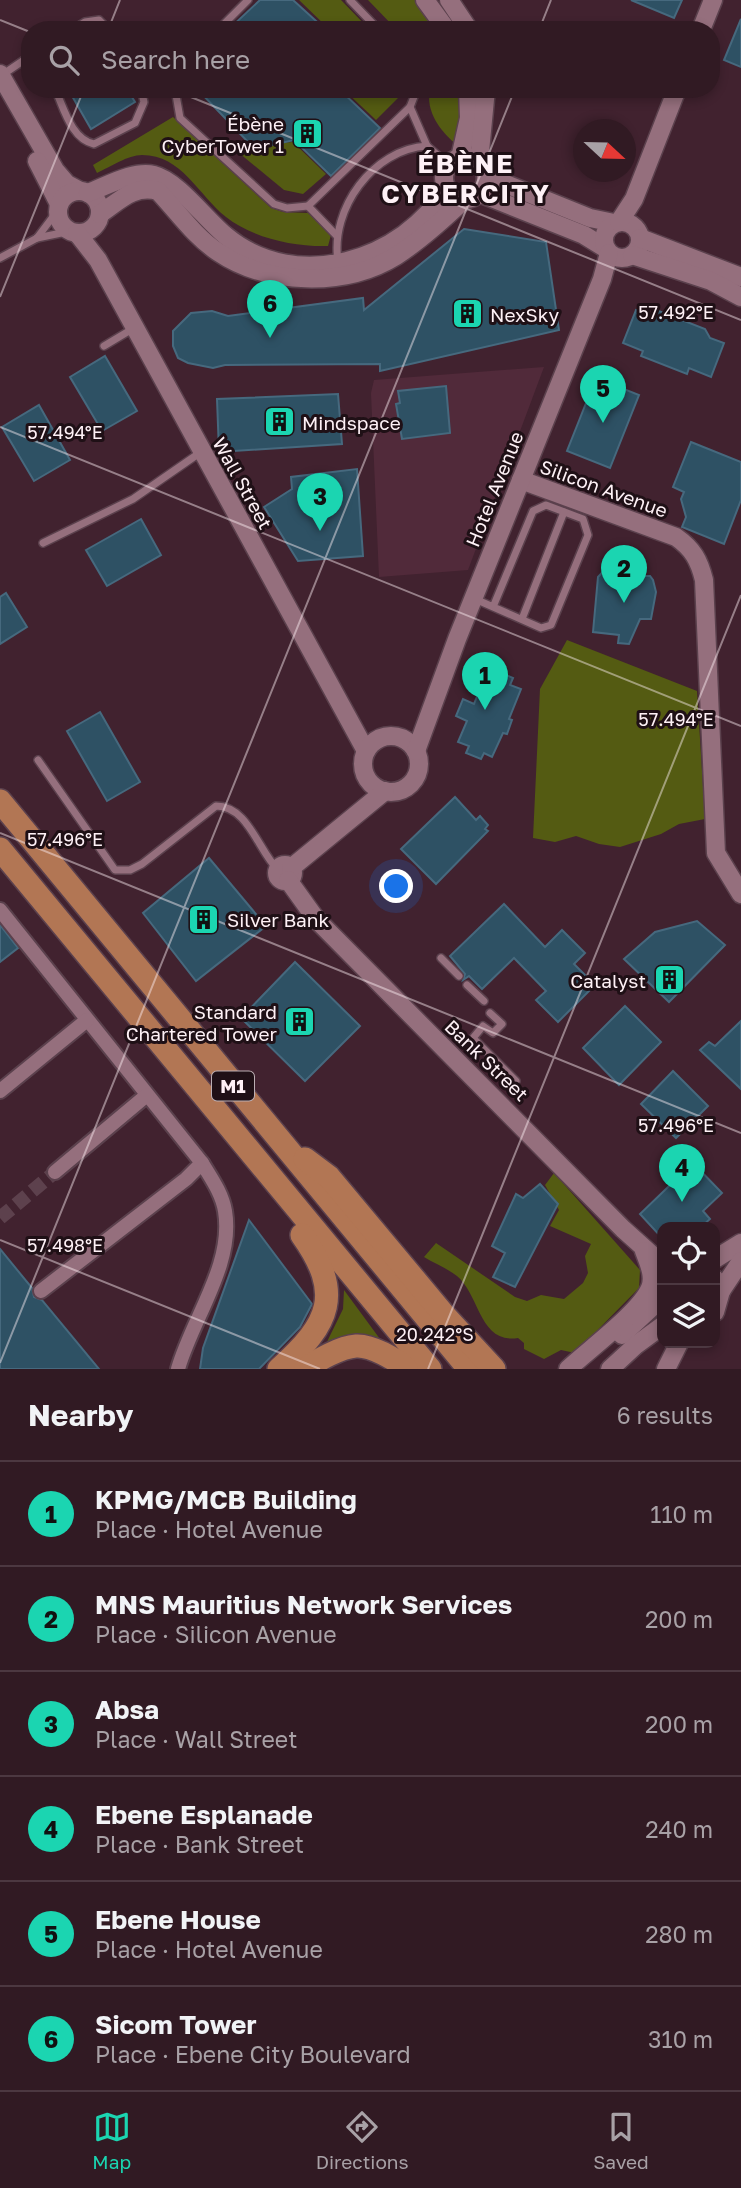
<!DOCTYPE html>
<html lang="en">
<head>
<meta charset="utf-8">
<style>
  :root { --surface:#311a23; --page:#3d2730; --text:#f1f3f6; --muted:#a8a1a6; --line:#4c3841; --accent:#1bd5b1 }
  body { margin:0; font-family:"Golos Text",sans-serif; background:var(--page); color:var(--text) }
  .controls { position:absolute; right:21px; bottom:21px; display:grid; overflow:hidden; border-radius:14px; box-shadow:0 4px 10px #0003 }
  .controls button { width:63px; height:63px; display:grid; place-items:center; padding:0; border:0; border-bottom:2px solid var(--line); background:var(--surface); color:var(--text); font:35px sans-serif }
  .compass { position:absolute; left:573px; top:119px; width:63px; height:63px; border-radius:50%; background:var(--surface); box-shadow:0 4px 10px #0003; rotate:112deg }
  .you { position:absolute; left:397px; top:887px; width:24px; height:24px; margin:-18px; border:5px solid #fff; border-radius:50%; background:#1a73e8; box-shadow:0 0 0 10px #1a73e833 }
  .badge { display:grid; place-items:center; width:46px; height:46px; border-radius:50%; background:var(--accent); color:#111; font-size:23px; font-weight:700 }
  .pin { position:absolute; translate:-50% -58px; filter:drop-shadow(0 2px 4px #0008) }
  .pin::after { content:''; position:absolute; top:37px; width:24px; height:21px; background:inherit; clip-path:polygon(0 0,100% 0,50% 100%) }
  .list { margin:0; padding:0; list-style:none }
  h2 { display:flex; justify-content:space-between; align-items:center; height:91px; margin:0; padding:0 28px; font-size:30px }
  h2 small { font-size:23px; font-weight:400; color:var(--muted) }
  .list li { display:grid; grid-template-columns:46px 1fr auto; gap:21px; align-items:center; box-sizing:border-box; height:105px; padding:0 28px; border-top:2px solid var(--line) }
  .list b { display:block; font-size:26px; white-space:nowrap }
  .list p { margin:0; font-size:23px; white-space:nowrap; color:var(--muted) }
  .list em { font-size:23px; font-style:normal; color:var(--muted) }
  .icon { flex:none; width:38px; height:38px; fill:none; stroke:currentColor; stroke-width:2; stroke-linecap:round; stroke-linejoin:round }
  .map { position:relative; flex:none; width:741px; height:1369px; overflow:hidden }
  .search { position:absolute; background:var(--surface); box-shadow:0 4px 10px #0003; left:21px; right:21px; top:21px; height:77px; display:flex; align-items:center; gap:18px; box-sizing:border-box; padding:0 24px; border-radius:28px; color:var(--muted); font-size:26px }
  .sheet { height:721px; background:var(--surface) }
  nav { display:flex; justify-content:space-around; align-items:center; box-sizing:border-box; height:98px; border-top:2px solid var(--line); background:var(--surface); font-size:19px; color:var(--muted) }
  nav a { display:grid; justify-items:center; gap:4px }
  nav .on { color:var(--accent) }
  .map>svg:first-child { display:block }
  .built { fill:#512a3a }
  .green { fill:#545b12 }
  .building { fill:#2e5164; stroke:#46697e; stroke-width:2 }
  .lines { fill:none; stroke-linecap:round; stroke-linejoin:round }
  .minor-tunnel { stroke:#5d414d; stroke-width:14; stroke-dasharray:14 7; stroke-linecap:butt }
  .service-casing { stroke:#5b414d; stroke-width:10 }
  .minor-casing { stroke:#5b414d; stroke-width:18 }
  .tertiary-casing { stroke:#5b414d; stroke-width:21 }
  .trunk-casing { stroke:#5b414d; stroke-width:26 }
  .service { stroke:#956f7d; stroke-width:7 }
  .minor { stroke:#956f7d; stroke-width:14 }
  .tertiary { stroke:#956f7d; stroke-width:18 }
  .trunk { stroke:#b27654; stroke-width:23 }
  .ticks { fill:none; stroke:#fef1f6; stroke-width:2; stroke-opacity:0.45 }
  .labels { text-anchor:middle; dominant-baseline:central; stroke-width:6; stroke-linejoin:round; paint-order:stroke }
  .shield { fill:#1f1016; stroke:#bbaeb3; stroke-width:2 }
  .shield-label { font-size:18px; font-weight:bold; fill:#fef1f6 }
  .poi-label { font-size:19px; fill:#fef1f6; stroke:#1f1016; text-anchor:end }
  .street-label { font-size:19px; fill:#fef1f6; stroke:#1f1016 }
  .district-label { font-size:26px; font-weight:bold; letter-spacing:2px; fill:#fef1f6; stroke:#1f1016 }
  .ticks-label { font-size:18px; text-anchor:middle; fill:#fef1f6; stroke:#1f1016; stroke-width:6; stroke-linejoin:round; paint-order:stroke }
</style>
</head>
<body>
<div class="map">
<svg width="741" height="1369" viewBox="0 0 741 1369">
  <rect width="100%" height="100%" fill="#41222f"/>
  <polygon class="built" points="544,367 468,570 379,577 371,393 374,380"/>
  <g class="green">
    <polygon points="299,0 341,0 370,30 330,30"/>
    <polygon points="368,0 417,0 440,30 397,30"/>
    <polygon points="407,89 376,120 344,90 345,89"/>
    <path d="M 430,89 L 462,89 L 464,110 L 458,146 C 441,132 425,112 430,89 Z"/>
    <path d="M 173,117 L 271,208 L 283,212 L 308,213 L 331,235 L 328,246 C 294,247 253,238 226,217 C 198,195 182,155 142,155 C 128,155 110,167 97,173 L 93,165 Z"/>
    <polygon points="293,142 326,174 303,194 284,190 239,153 246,146"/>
    <polygon points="567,640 697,691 705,819 679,824 661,834 620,847 599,844 576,836 555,842 533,838 540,689"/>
    <path d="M 554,1173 L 640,1270 L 639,1288 L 575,1353 L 561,1350 L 544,1359 L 524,1349 L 524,1343 L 518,1338 C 479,1344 480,1295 457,1276 C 448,1269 434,1263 424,1257 L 436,1243 L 515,1297 L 527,1301 L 541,1295 L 564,1299 L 583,1283 L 588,1273 L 585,1256 L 591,1244 L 550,1226 L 559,1210 L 545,1185 Z"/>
    <polygon points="344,1290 380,1339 360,1336 323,1350 343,1309"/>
  </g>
  <g class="building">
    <polygon points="260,0 293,0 326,30 228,30"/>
    <polygon points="631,0 682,0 674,18"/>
    <polygon points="741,19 741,67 724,60"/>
    <polygon points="68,89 127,89 135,102 91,129"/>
    <polygon points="197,89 339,89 380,128 331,176 294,140 272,145 249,143"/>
    <polygon points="464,229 546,242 559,330 380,371 380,364 225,365 213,368 188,363 178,358 173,346 173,331 191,313 212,311 228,316 363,298 364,310"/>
    <polygon points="636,310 648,315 659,311 705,329 710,338 724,343 711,377 689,368 687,374 641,356 643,351 623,343"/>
    <polygon points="105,356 137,411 102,431 70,377"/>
    <polygon points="596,378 639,395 610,468 567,451"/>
    <polygon points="446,386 450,433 402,439 396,404 400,403 398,391"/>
    <polygon points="338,394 342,444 219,452 217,399"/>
    <polygon points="39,405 70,460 34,481 2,427"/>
    <polygon points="691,442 741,462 741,500 724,544 682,527 686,517 681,499 684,492 673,487"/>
    <polygon points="357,469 363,556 298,561 264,507 292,489 291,477"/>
    <polygon points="141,519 161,555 107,586 86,550"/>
    <polygon points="637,559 643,576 650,576 653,580 656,592 651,619 640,619 629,644 618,643 619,635 593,632 598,577 611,563 629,566"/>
    <polygon points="6,593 27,627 0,644 0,597"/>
    <polygon points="499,672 513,678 510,685 521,689 509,719 512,720 507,734 503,733 492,757 484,753 481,759 466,753 469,746 458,742 467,721 456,716 463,699 474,704 486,675 496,678"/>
    <polygon points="100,712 140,782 107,801 67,731"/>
    <polygon points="455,797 476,820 480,816 488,825 485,829 488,831 436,884 401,849"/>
    <polygon points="209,858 266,926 196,981 143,913"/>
    <polygon points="504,904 545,947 562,930 585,953 574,964 595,985 558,1022 536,1000 546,991 514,958 482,989 469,976 463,980 465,974 450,956"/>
    <polygon points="697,921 725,945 669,1002 624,959 655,932"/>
    <polygon points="0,925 18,948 0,962"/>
    <polygon points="295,962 360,1026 305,1081 241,1018"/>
    <polygon points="625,1006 661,1042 619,1085 583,1048"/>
    <polygon points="741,1021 741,1089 700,1050 709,1042 715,1046"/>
    <polygon points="673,1071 708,1106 676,1138 641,1104"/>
    <polygon points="693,1163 722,1193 703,1211 710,1219 701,1227 662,1227 662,1238 640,1214"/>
    <polygon points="540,1184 558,1204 515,1287 493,1277 505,1253 492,1246 516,1194 523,1198"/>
    <polygon points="249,1220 312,1304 300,1327 259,1369 200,1369 203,1348"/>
    <polygon points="0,1249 32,1288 34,1297 42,1300 99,1369 0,1369"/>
  </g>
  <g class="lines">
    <polyline class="minor-tunnel" points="0,1218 55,1172"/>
    <defs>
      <g id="service">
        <polyline points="350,0 379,30"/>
        <polyline points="72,30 85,22 99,20 109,30"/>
        <polyline points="218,30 248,0"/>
        <polyline points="2,75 30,56"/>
        <path d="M 55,89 C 64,108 71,139 94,144 L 135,123 L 144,102 L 141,89"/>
        <polyline points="175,89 180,118 274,204 287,208 308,206 337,236"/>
        <polyline points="417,89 410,107 427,146"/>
        <polyline points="308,206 410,107"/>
        <polyline points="37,238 71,231"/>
        <polyline points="0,258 37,238 58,210"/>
        <path d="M 338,261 C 330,209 373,149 427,146 L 449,165"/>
        <polyline points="104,346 134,328"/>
        <polyline points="43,543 133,499 201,452"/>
        <polyline points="475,599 541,628 551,625 588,535 583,519 546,505 533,511 493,607"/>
        <polyline points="522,619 564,512"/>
        <path d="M 38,760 L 115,870 L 130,870 L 142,864 L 216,806 C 248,806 258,850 278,870"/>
        <polyline points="441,958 459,976"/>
        <polyline points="467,985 484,1001"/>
        <polyline points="490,1013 502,1024 493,1033 483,1026 473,1038 516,1081"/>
      </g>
      <g id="minor">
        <path d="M 0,910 L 202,1163 C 211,1178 222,1193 225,1211 C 234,1265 192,1319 178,1369"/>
        <polyline points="0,1091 87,1020"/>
        <polyline points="55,1172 147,1095"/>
        <polyline points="41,1291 186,1179 202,1163"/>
      </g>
      <g id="tertiary">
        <polyline points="425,0 447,30"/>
        <polyline points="449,0 469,30"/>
        <polyline points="701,30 713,0"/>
        <polyline points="0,74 55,170 67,184 80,191"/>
        <circle cx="465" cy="178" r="21"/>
        <polyline points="460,158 469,118 468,89"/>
        <polyline points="37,161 59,204"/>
        <polyline points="479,162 486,89"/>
        <polyline points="486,176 590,218 614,223"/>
        <circle cx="79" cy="212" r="21"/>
        <path d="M 88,193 C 107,186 133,170 154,175 C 178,181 206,220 226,236 C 296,294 403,261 447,188"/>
        <polyline points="479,193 584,235 605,248"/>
        <path d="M 100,214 C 118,202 134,184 158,191 C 177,211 194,236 218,252 C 267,285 344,288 396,256 C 421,240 444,219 466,198"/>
        <circle cx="622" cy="240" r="18"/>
        <polyline points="619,222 634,199 677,89"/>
        <polyline points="77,233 98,260 366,751"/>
        <polyline points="640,238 741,277"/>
        <polyline points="632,255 711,281 741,297"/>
        <path d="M 521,480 L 676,537 C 693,549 699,560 704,580 L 716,853 L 741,894"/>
        <circle cx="391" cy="764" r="28"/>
        <polyline points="416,751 457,639 602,279 609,253"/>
        <circle cx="285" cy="873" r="8"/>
        <polyline points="291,868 385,791"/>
        <polyline points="288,880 316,919 623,1229 662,1264"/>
        <polyline points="715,1259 741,1243"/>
        <polyline points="715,1279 721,1291 715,1312"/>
        <polyline points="721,1291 741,1261"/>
        <polyline points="622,1335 662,1298"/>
        <path d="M 568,1369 C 588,1350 640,1312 650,1288 C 655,1276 648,1262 644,1251"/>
        <polyline points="610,1369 636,1345 662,1326"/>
        <polyline points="666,1369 679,1343"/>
      </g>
      <g id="trunk">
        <polyline points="0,801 469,1369"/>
        <polyline points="0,849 430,1369"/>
        <polyline points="305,1159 329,1177 445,1316 494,1369"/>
        <path d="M 279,1369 C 331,1323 343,1293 302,1235"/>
        <path d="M 306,1369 C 317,1360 341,1347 356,1346 C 371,1345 396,1359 406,1369"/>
      </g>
    </defs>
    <use href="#service" class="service-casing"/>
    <use href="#minor" class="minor-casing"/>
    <use href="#tertiary" class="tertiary-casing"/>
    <use href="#trunk" class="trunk-casing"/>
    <use href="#service" class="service"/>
    <use href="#minor" class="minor"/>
    <use href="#tertiary" class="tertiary"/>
    <use href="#trunk" class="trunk"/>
  </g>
  <path class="ticks" d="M 0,20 L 30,32M 108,30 L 120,0M 539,30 L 551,0M 171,89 L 741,320M 0,297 L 84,89M 0,427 L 741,726M 0,833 L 741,1133M 0,1240 L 320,1369M 0,1363 L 515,89M 428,1369 L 741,595"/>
  <defs>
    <symbol id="building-square" viewBox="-11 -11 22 22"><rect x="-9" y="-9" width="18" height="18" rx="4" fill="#1bd5b1" stroke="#1f1016"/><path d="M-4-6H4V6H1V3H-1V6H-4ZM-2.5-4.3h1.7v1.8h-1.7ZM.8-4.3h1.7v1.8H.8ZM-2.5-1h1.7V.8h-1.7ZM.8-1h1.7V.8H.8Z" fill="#111"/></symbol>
  </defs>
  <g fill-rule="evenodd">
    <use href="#building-square" x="290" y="116" width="35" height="35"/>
    <use href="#building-square" x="450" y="296" width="35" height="35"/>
    <use href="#building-square" x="262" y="404" width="35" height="35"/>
    <use href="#building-square" x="186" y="902" width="35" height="35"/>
    <use href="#building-square" x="652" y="962" width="35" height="35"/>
    <use href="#building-square" x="282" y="1004" width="35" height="35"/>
  </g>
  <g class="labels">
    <rect class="shield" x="212" y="1071.5" width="42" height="29" rx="5"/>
    <g class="shield-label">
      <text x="233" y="1086">M1</text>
    </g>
    <g class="poi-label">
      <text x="284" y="123">Ébène<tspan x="284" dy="22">CyberTower 1</tspan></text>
      <text x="490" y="314" text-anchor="start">NexSky</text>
      <text x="302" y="422" text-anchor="start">Mindspace</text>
      <text x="227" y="919" text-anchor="start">Silver Bank</text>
      <text x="646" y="980">Catalyst</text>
      <text x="277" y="1011">Standard<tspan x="277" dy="22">Chartered Tower</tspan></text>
    </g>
    <g class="street-label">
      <text transform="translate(243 483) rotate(61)">Wall Street</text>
      <text transform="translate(604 488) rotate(20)">Silicon Avenue</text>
      <text transform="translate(494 489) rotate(-68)">Hotel Avenue</text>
      <text transform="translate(487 1060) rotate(44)">Bank Street</text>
    </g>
    <g class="district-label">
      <text x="466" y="163">ÉBÈNE<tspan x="466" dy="30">CYBERCITY</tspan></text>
    </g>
  </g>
  <g class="ticks-label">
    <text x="676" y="319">57.492°E</text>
    <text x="65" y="439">57.494°E</text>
    <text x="676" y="726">57.494°E</text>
    <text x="65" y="846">57.496°E</text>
    <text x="676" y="1132">57.496°E</text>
    <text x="65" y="1252">57.498°E</text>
    <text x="435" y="1341">20.242°S</text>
  </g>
</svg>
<div class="controls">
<button><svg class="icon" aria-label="locate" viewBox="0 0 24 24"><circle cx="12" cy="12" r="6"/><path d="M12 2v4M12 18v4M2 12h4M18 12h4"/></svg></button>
<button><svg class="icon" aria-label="layers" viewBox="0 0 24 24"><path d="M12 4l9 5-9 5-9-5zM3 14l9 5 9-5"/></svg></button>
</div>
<svg class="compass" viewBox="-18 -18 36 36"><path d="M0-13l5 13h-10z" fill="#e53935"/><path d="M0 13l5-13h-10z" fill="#a8a1a6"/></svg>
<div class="you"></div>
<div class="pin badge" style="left:485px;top:710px">1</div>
<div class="pin badge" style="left:624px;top:603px">2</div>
<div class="pin badge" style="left:320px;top:531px">3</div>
<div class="pin badge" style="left:682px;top:1202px">4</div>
<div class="pin badge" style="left:603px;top:423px">5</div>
<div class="pin badge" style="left:270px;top:338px">6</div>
<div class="search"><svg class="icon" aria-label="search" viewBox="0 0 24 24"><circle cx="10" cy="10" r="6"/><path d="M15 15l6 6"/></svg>Search here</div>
</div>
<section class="sheet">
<h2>Nearby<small>6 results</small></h2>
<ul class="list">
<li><span class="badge">1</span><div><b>KPMG/MCB Building</b><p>Place · Hotel Avenue</p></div><em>110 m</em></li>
<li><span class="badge">2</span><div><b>MNS Mauritius Network Services</b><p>Place · Silicon Avenue</p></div><em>200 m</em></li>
<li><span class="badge">3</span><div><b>Absa</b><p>Place · Wall Street</p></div><em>200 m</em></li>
<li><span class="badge">4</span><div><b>Ebene Esplanade</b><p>Place · Bank Street</p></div><em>240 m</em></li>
<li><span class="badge">5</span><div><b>Ebene House</b><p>Place · Hotel Avenue</p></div><em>280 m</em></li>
<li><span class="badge">6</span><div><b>Sicom Tower</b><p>Place · Ebene City Boulevard</p></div><em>310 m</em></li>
</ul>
</section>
<nav>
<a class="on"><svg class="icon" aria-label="map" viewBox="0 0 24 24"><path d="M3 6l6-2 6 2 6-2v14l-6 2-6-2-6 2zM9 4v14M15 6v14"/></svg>Map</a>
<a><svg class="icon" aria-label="directions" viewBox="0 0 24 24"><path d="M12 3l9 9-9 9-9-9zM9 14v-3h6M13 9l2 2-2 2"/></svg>Directions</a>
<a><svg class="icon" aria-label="saved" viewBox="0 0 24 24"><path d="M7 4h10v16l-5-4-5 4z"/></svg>Saved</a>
</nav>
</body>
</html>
